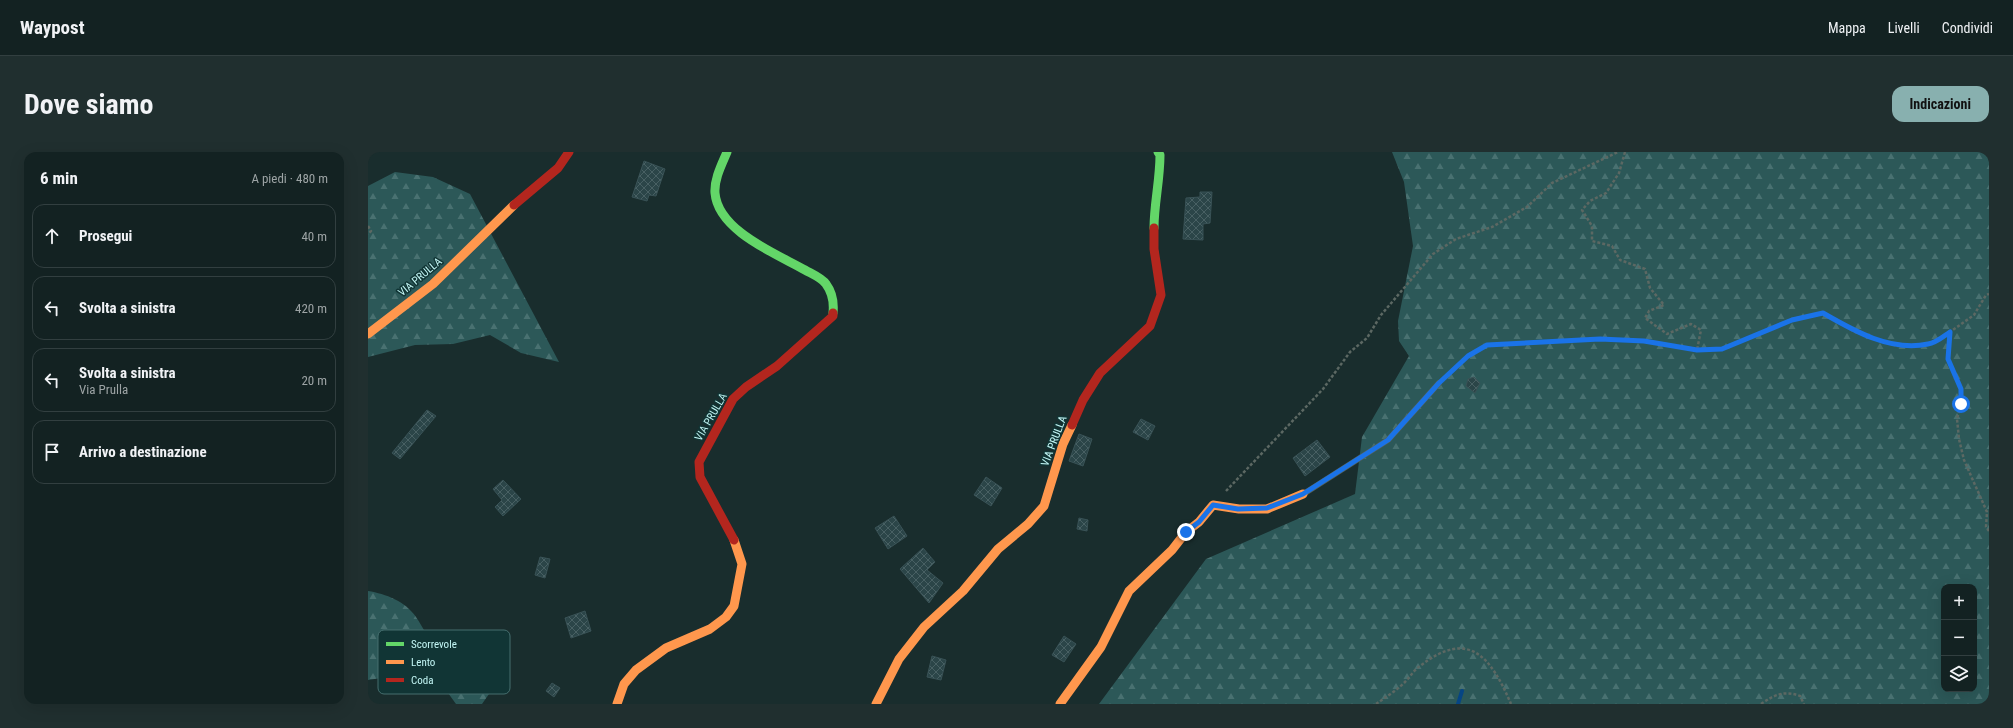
<!DOCTYPE html>
<html lang="it">
<head>
<meta charset="utf-8">
<style>
  :root { --surface:#132222; --page:#202f2f; --text:#f1f3f6; --muted:#9da4a5; --line:#323f40; --accent:#88b0af }
  body { margin:0; font-family:"Roboto Condensed",sans-serif; background:var(--page); color:var(--text) }
  .controls { position:absolute; right:12px; bottom:12px; display:grid; overflow:hidden; border-radius:8px; box-shadow:0 4px 16px #0002 }
  .controls button { width:36px; height:36px; display:grid; place-items:center; padding:0; border:0; border-bottom:1px solid var(--line); background:var(--surface); color:var(--text); font:20px sans-serif }
  .stop { position:absolute; width:12px; height:12px; margin:-9px; border:3px solid #1a73e8; border-radius:50%; background:#fff }
  .stop.end { background:#1a73e8; border-color:#fff; box-shadow:0 1px 4px #0008 }
  .list { margin:0; padding:0; list-style:none }
  h2 { display:flex; justify-content:space-between; align-items:center; height:52px; margin:0; padding:0 16px; font-size:17px }
  h2 small { font-size:13px; font-weight:400; color:var(--muted) }
  .list li { display:grid; grid-template-columns:26px 1fr auto; gap:12px; align-items:center; box-sizing:border-box; height:64px; margin:0 8px 8px; padding:0 8px; border:1px solid var(--line); border-radius:12px }
  .list b { display:block; font-size:15px; white-space:nowrap }
  .list p { margin:0; font-size:13px; white-space:nowrap; color:var(--muted) }
  .list em { font-size:13px; font-style:normal; color:var(--muted) }
  .icon { flex:none; width:22px; height:22px; fill:none; stroke:currentColor; stroke-width:2; stroke-linecap:round; stroke-linejoin:round }
  .map { position:relative; flex:none; width:1621px; height:552px; overflow:hidden; border-radius:12px }
  header { display:flex; align-items:center; gap:24px; box-sizing:border-box; height:56px; padding:0 20px; background:var(--surface); border-bottom:1px solid var(--line) }
  header strong { font-size:19px }
  nav { display:flex; gap:22px; margin-inline-start:auto; font-size:14px }
  .intro { display:flex; align-items:center; justify-content:space-between; box-sizing:border-box; height:96px; padding:0 24px }
  h1 { margin:0; font-size:28px }
  .button { padding:10px 18px; border-radius:12px; background:var(--accent); color:#111; font-size:14px; font-weight:700 }
  main { display:flex; gap:24px; padding:0 24px }
  aside { flex:1; background:var(--surface); border-radius:12px; box-shadow:0 4px 16px #0002 }
  .map>svg:first-child { display:block }
  .forest { fill:url(#forest-firs); fill-rule:evenodd }
  .lines { fill:none; stroke-linecap:round; stroke-linejoin:round }
  .stream { stroke:#064584; stroke-width:4 }
  .building { fill:url(#building-cross-hatch); stroke:#395256 }
  .path { stroke:#5c6863; stroke-width:2.5; stroke-dasharray:3 2; stroke-linecap:butt }
  .lane { stroke:#566056; stroke-width:6 }
  .fast { stroke:#63d668; stroke-width:9 }
  .slow { stroke:#ff974d; stroke-width:9 }
  .jam { stroke:#b3261e; stroke-width:9 }
  .route { stroke:#1a73e8; stroke-width:5 }
  .labels { text-anchor:middle; dominant-baseline:central; stroke-width:3; stroke-linejoin:round; paint-order:stroke }
  .street-label { font-size:11px; fill:#c3f6f5; stroke:#113535 }
  .key { fill:#113535; stroke:#466f6f; stroke-width:1 }
  .key-label { font-size:11px; fill:#c3f6f5 }
</style>
</head>
<body>
<header>
<strong>Waypost</strong>
<nav><a>Mappa</a><a>Livelli</a><a>Condividi</a></nav>
</header>
<div class="intro"><h1>Dove siamo</h1><a class="button">Indicazioni</a></div>
<main>
<aside>
<h2>6 min<small>A piedi · 480 m</small></h2>
<ul class="list">
<li><svg class="icon" aria-label="ahead" viewBox="0 0 24 24"><path d="M12 20V5M6 11l6-6 6 6"/></svg><div><b>Prosegui</b></div><em>40 m</em></li>
<li><svg class="icon" aria-label="left" viewBox="0 0 24 24"><path d="M17 20v-9H6M10 6l-5 5 5 5"/></svg><div><b>Svolta a sinistra</b></div><em>420 m</em></li>
<li><svg class="icon" aria-label="left" viewBox="0 0 24 24"><path d="M17 20v-9H6M10 6l-5 5 5 5"/></svg><div><b>Svolta a sinistra</b><p>Via Prulla</p></div><em>20 m</em></li>
<li><svg class="icon" aria-label="arrive" viewBox="0 0 24 24"><path d="M6 21V4h12l-3 4 3 4H6"/></svg><div><b>Arrivo a destinazione</b></div></li>
</ul>
</aside>
<div class="map">
<svg width="1621" height="552" viewBox="0 0 1621 552">
  <defs>
    <pattern id="forest-firs" width="22" height="20" patternUnits="userSpaceOnUse"><rect width="22" height="20" fill="#2c5858"/><path d="M5 1l3.5 6h-7zM16 11l3.5 6h-7z" fill="#497171"/></pattern>
    <pattern id="building-cross-hatch" width="8" height="8" patternUnits="userSpaceOnUse"><rect width="8" height="8" fill="#2b4548"/><path d="M0 0l8 8M0 8l8-8" fill="none" stroke="#486063"/></pattern>
  </defs>
  <rect width="100%" height="100%" fill="#192d2d"/>
  <g class="forest">
    <path d="M 1024,0 L 1621,0 L 1621,552 L 731,552 L 838,407 L 987,342 L 994,285 L 1041,204 L 1031,189 L 1030,169 L 1045,94 L 1036,30 ZM 1576,435 L 1606,435 L 1606,537 L 1576,537 Z"/>
    <polygon points="27,20 65,25 102,42 191,210 153,201 122,183 85,192 47,193 0,205 0,34"/>
    <path d="M 0,439 C 18,442 37,449 48,465 C 55,475 59,488 72,491 C 80,494 101,490 110,489 L 122,503 L 121,542 L 114,552 L 88,552 L 70,527 L 56,516 L 36,515 L 20,525 L 0,528 Z"/>
  </g>
  <g class="lines">
    <polyline class="stream" points="1090,552 1094,539"/>
  </g>
  <g class="building">
    <polygon points="276,9 297,17 288,44 281,43 279,49 264,45"/>
    <polygon points="832,40 844,40 842,71 835,72 835,88 815,87 818,46 832,45"/>
    <polygon points="1106,225 1112,231 1107,241 1098,234 1100,227"/>
    <polygon points="59,258 68,264 32,307 24,301"/>
    <polygon points="773,267 787,274 780,288 765,280"/>
    <polygon points="711,282 724,287 715,314 701,309"/>
    <polygon points="949,288 962,305 937,324 925,306"/>
    <polygon points="618,325 634,336 623,354 606,343"/>
    <polygon points="135,328 153,347 135,364 127,355 134,348 125,337"/>
    <polygon points="526,364 539,384 520,397 507,376"/>
    <polygon points="711,366 720,368 719,379 709,377"/>
    <polygon points="555,396 567,410 559,418 575,431 561,451 532,417"/>
    <polygon points="172,405 182,407 177,426 167,423"/>
    <polygon points="217,459 223,479 203,486 197,466"/>
    <polygon points="696,484 708,492 696,510 684,503"/>
    <polygon points="564,504 578,508 573,528 559,525"/>
    <polygon points="184,531 192,536 186,545 178,539"/>
  </g>
  <g class="lines">
    <g class="path">
      <polyline points="1257,0 1251,21 1238,41 1222,49 1214,58 1224,74 1224,89 1244,94 1252,108 1277,117 1282,136 1296,153 1281,159 1277,166 1299,182 1323,172 1333,178 1329,198"/>
      <polyline points="0,74 3,79 0,82"/>
      <polyline points="1582,181 1580,207 1593,237 1593,252 1589,267 1591,287 1596,308 1619,360 1618,375 1621,379"/>
      <polyline points="1076,226 1100,203 1119,193 1232,187 1276,189 1329,198 1354,197 1424,167 1455,161 1487,180 1529,194 1561,192 1582,180 1606,163 1618,143 1621,142"/>
      <polyline points="858,339 955,237 982,200 999,186 1013,163 1065,102 1088,87 1124,75 1159,55 1184,31 1250,0"/>
      <path d="M 1008,552 C 1018,545 1029,538 1037,530 C 1042,525 1046,518 1052,514 C 1101,476 1123,505 1143,552"/>
      <path d="M 1393,552 C 1406,543 1416,538 1432,544 L 1436,552"/>
    </g>
    <polyline class="lane" points="937,341 1020,288 1071,231"/>
    <g class="fast">
      <path d="M 359,0 C 354,12 346,27 347,41 C 350,79 409,102 437,118 C 444,122 454,126 458,132 C 464,140 466,151 465,161"/>
      <path d="M 786,76 C 786,52 792,28 792,3 L 790,0"/>
    </g>
    <g class="slow">
      <polyline points="0,182 65,132 146,53"/>
      <polyline points="249,552 256,532 268,518 298,496 342,477 358,465 366,454 374,412 366,388"/>
      <polyline points="508,552 531,507 556,475 595,439 630,397 660,372 676,354 695,292 704,273"/>
      <polyline points="692,552 733,495 761,439 804,398 818,380 831,370 845,353 871,357 899,357 935,342"/>
    </g>
    <g class="jam">
      <polyline points="146,53 190,16 201,0"/>
      <polyline points="704,273 715,248 732,221 782,174 793,143 786,97 786,76"/>
      <polyline points="366,388 332,325 331,310 365,247 378,235 409,214 465,164 465,161"/>
    </g>
  </g>
  <g class="lines">
    <path class="route" d="M 818,380 L 831,370 L 845,353 L 870,357 L 899,356 L 935,342 L 1020,288 L 1071,231 L 1100,204 L 1119,193 L 1232,187 L 1276,189 L 1329,198 L 1354,197 L 1424,168 L 1455,161 C 1486,179 1523,200 1560,192 C 1568,191 1576,184 1582,180 L 1580,207 L 1593,237 L 1593,252"/>
  </g>
  <g class="labels">
    <g class="street-label">
      <text transform="translate(52 125) rotate(-40)">VIA PRULLA</text>
      <text transform="translate(343 265) rotate(-60)">VIA PRULLA</text>
      <text transform="translate(686 289) rotate(-69)">VIA PRULLA</text>
    </g>
  </g>
  <rect x="10" y="478" width="132" height="64" rx="6" class="key"/>
  <rect x="18" y="490" width="18" height="4" fill="#63d668"/>
  <rect x="18" y="508" width="18" height="4" fill="#ff974d"/>
  <rect x="18" y="526" width="18" height="4" fill="#b3261e"/>
  <g class="key-label">
    <text x="43" y="496">Scorrevole</text>
    <text x="43" y="514">Lento</text>
    <text x="43" y="532">Coda</text>
  </g>
</svg>
<div class="controls">
<button>+</button>
<button>−</button>
<button><svg class="icon" aria-label="layers" viewBox="0 0 24 24"><path d="M12 4l9 5-9 5-9-5zM3 14l9 5 9-5"/></svg></button>
</div>
<div class="stop" style="left:1593px;top:252px"></div>
<div class="stop end" style="left:818px;top:380px"></div>
</div>
</main>
</body>
</html>
